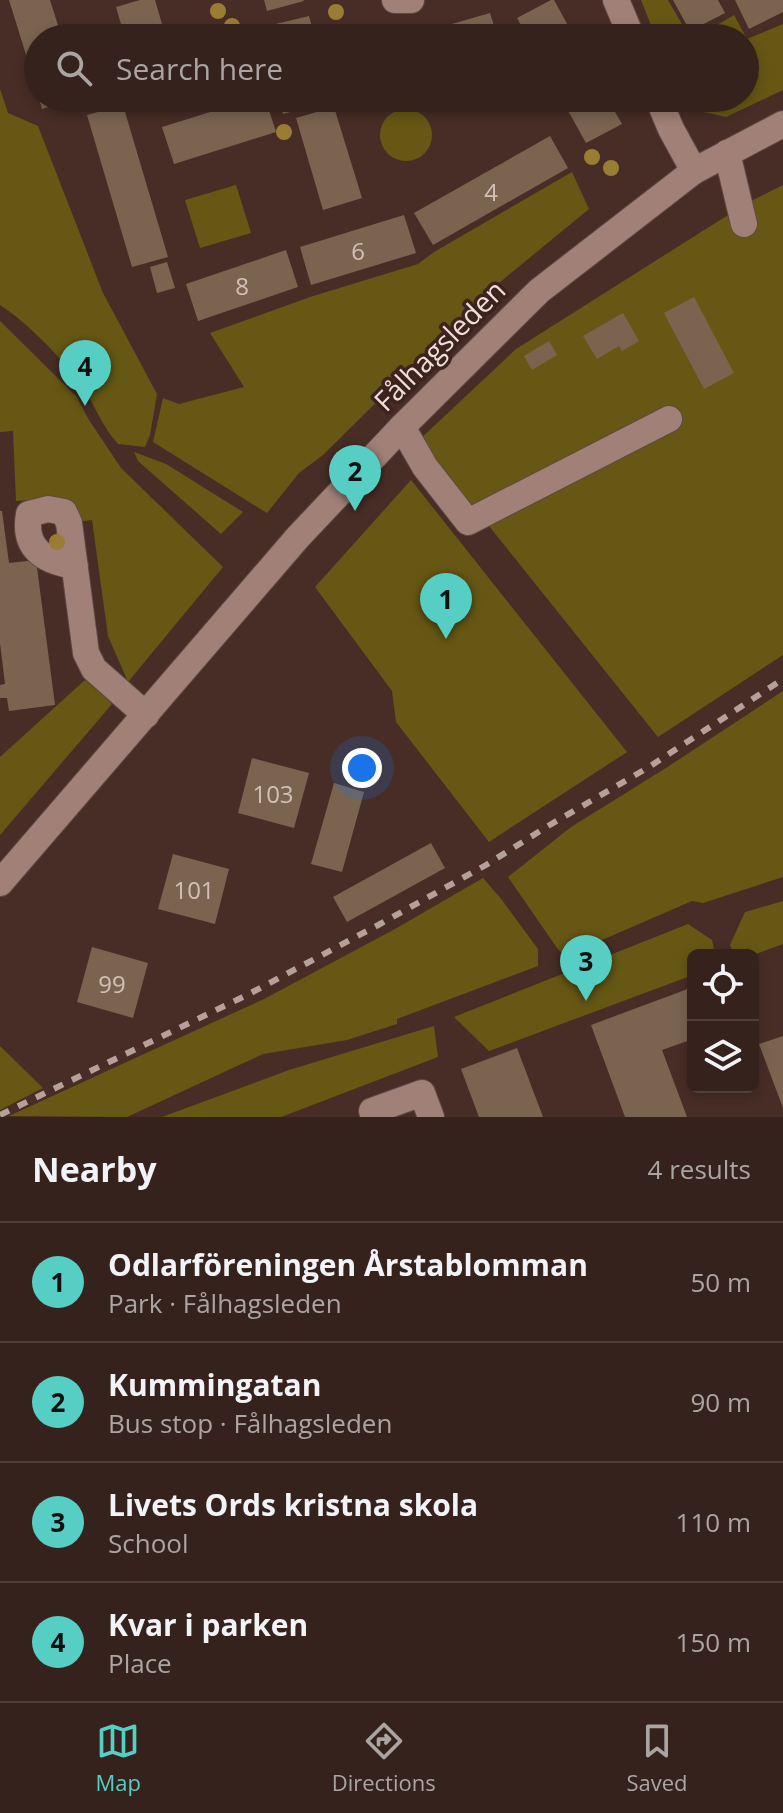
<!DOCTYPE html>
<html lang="en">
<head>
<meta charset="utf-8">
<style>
  :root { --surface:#36221c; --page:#412f29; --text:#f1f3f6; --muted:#aaa4a3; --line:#503f3b; --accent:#56cec3 }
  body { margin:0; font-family:"Open Sans",sans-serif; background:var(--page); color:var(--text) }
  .controls { position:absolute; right:24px; bottom:24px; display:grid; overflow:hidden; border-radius:12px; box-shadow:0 4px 12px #0003 }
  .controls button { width:72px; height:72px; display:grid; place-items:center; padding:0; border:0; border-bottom:2px solid var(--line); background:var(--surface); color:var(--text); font:40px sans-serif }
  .you { position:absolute; left:362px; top:768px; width:28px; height:28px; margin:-20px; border:6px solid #fff; border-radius:50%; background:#1a73e8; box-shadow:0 0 0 12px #1a73e833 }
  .badge { display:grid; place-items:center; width:52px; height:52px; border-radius:50%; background:var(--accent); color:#111; font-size:26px; font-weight:700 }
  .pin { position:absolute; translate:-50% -66px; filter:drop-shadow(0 2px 4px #0008) }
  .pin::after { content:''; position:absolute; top:42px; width:28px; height:24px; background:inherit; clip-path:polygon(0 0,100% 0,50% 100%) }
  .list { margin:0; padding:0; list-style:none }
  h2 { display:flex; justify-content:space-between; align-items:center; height:104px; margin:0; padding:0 32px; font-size:34px }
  h2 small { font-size:26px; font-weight:400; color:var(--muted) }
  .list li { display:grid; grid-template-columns:52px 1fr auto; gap:24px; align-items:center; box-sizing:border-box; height:120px; padding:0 32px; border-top:2px solid var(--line) }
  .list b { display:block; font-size:30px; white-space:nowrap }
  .list p { margin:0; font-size:26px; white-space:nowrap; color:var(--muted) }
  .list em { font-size:26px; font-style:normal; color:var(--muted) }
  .icon { flex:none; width:44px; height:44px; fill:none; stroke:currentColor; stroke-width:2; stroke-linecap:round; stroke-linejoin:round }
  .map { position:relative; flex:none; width:783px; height:1117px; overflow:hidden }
  .search { position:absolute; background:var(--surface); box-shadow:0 4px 12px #0003; left:24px; right:24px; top:24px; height:88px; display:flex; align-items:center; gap:20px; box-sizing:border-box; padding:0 28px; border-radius:44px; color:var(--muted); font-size:30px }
  .sheet { height:584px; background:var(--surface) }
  nav { display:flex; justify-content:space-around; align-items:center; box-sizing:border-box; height:112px; border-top:2px solid var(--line); background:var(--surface); font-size:22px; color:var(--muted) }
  nav a { display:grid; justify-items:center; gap:4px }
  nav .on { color:var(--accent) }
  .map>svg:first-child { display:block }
  .green { fill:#665714 }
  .building { fill:#7a6450 }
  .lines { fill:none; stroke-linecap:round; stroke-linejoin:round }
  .minor-casing { stroke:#604944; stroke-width:28 }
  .minor { stroke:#a08077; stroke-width:26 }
  .rail { stroke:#b5a09a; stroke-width:6; stroke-dasharray:10 10; stroke-linecap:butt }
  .tree { fill:#9a7d34 }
  .labels { text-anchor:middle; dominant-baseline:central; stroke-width:7; stroke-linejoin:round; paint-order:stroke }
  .number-label { font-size:24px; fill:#d2c0b7 }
  .street-label { font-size:28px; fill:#f0ded9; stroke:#3d231d }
</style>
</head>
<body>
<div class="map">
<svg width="783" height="1117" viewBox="0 0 783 1117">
  <rect width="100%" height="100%" fill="#482d26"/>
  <g class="green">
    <polygon points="641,0 668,0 690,38 656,38"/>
    <polygon points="734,15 747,39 783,24 783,90 726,117 687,108 682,98 745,98 745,38 695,38"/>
    <path d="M 0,89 L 8,113 L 38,126 L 103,293 L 157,394 L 150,435 L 145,447 L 118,444 C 102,426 97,410 85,390 C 67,363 27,322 0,305 Z"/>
    <circle cx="406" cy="135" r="26"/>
    <polygon points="572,172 589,209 488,292 323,455 299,473 267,513 153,442 163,398 179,404 244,387 210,333 310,297 418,264 434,252"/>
    <polygon points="236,185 251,233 200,248 185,200"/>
    <polygon points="783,185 783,655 658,737 493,531 417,442 516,349 747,203"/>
    <polygon points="0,321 76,396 89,420 121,468 223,567 128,682 108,636 92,520 76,522 59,498 16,501 13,431 0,432"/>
    <polygon points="134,452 166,464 243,512 221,534 138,461"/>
    <polygon points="411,480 627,752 489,842 396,722 392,691 315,587"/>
    <polygon points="85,680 105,697 112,704 0,835 0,757"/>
    <polygon points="783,691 783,877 703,903 692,901 565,956 557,948 508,877 571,827 666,768"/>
    <polygon points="483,878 502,900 538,949 538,966 397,1019 397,1024 347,1040 263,1054 127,1117 9,1116 264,999 395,929"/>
    <polygon points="783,901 783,944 753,955 734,955 730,945 745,912"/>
    <polygon points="688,924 712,940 715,955 693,955 693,975 489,1051 454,1017"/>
    <polygon points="434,1026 438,1057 281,1117 162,1117 289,1070"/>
    <polygon points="0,1046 43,1088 0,1110"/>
  </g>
  <g class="building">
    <polygon points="9,0 50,0 62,38 38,38 38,93"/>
    <polygon points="140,0 155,0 166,38 125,38 116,7"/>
    <polygon points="264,0 303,0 304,1 267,11"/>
    <polygon points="551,0 554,0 575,38 528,38 517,18"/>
    <polygon points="673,0 718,0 725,13 690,31"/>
    <polygon points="735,0 783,0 783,12 749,29"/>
    <polygon points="490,13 498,38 407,38 407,37"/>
    <polygon points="309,16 315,38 257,38 255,29"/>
    <polygon points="39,98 76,98 76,99 42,109"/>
    <polygon points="255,98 265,98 276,132 174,164 162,127"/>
    <polygon points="279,98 327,98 328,102 283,114"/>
    <polygon points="561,98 607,98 622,124 586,143"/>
    <polygon points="123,105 168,257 132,267 87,115"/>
    <polygon points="334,107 362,198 323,210 296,118"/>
    <polygon points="550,136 568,168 433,245 414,213"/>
    <polygon points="404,215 416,253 311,285 300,247"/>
    <polygon points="286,250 298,287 198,321 186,284"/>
    <polygon points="167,262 175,288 157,293 150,267"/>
    <polygon points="694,297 734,373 704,389 664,313"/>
    <polygon points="623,313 639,341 622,351 619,346 597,359 583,336"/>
    <polygon points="549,341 557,355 532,370 524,356"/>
    <polygon points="0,511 2,511 9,563 36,560 55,705 9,711 7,698 0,698 0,685 5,684 0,643"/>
    <polygon points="252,758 309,773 294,828 238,813"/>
    <polygon points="334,783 364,792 342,872 311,864"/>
    <polygon points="431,843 445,868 347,922 333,897"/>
    <polygon points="173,854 229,869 215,924 158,909"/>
    <polygon points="92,947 148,963 133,1018 77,1002"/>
    <polygon points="693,987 693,1039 662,1050 687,1117 625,1117 591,1025"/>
    <polygon points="783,1036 783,1108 759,1044"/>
    <polygon points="517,1048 543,1117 479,1117 461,1069"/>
  </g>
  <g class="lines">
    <defs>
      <g id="minor">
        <polyline points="395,0 411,0"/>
        <polyline points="616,0 632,38"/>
        <polyline points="658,98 671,129 694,171"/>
        <polyline points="727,153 744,224"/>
        <polyline points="402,427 425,467 468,522 669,419"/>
        <path d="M 75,566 C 43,561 23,548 29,514 L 48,509 L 64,512 L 69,523 L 86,653 L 94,669 L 146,715"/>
        <polyline points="0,883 298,537 402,427 539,291 694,171 783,124"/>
        <polyline points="374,1117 372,1111 422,1093 431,1117"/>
      </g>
    </defs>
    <use href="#minor" class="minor-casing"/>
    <use href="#minor" class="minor"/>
    <polyline class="rail" points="0,1115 249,994 380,924 486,865 548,826 649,767 783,679"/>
  </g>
  <g class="tree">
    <circle cx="218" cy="11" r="8"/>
    <circle cx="336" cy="12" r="8"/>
    <circle cx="232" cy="26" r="8"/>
    <circle cx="284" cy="132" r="8"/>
    <circle cx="592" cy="157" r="8"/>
    <circle cx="611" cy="168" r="8"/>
    <circle cx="57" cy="542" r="8"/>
  </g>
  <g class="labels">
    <g class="number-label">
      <text x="491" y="191">4</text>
      <text x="358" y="250">6</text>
      <text x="242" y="285">8</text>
      <text x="273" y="793">103</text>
      <text x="194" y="889">101</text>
      <text x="112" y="983">99</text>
    </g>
    <g class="street-label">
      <text transform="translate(439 345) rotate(-45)">Fålhagsleden</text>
    </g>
  </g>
</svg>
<div class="controls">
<button><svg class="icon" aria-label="locate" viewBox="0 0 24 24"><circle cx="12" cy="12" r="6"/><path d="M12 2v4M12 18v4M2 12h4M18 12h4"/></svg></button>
<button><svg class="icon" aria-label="layers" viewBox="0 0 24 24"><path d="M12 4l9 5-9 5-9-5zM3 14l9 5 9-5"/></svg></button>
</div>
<div class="you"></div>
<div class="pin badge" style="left:446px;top:639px">1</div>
<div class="pin badge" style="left:355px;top:511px">2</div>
<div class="pin badge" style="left:586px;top:1001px">3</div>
<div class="pin badge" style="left:85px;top:406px">4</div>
<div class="search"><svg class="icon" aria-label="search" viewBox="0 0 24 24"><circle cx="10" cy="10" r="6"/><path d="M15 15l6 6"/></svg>Search here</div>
</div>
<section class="sheet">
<h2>Nearby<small>4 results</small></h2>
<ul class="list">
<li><span class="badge">1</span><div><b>Odlarföreningen Årstablomman</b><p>Park · Fålhagsleden</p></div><em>50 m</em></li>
<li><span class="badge">2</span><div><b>Kummingatan</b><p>Bus stop · Fålhagsleden</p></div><em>90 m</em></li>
<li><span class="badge">3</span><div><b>Livets Ords kristna skola</b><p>School</p></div><em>110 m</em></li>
<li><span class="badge">4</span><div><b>Kvar i parken</b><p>Place</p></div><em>150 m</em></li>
</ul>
</section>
<nav>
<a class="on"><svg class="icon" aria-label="map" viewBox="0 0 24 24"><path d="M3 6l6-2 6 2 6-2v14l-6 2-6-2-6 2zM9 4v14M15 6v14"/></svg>Map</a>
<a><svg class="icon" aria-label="directions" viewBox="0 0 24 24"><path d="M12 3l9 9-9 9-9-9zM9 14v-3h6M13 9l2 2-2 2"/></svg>Directions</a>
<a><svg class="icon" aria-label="saved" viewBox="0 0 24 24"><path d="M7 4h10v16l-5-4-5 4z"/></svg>Saved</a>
</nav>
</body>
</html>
